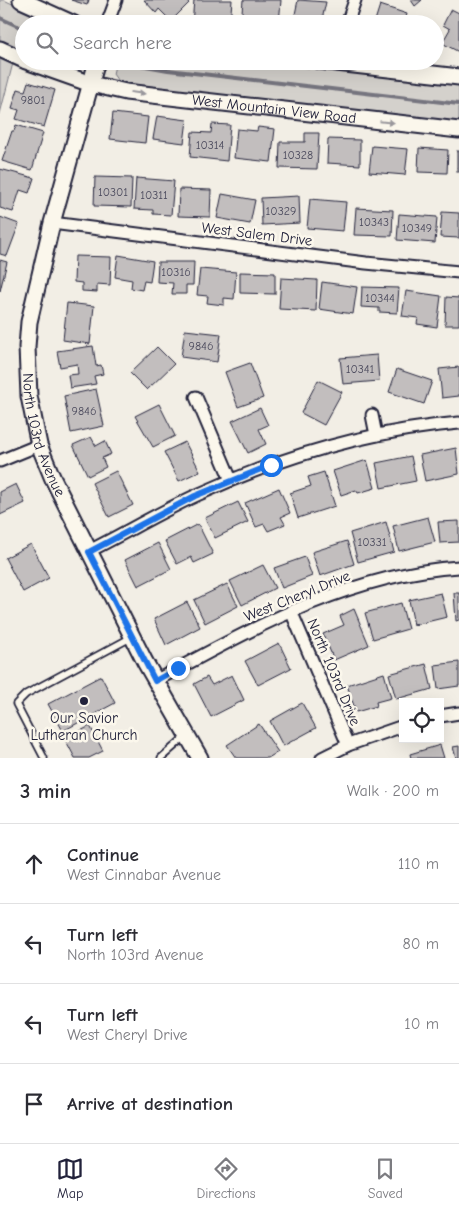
<!DOCTYPE html>
<html lang="en">
<head>
<meta charset="utf-8">
<style>
  :root { --surface:#fff; --page:#f7f7f7; --text:#2b2b33; --muted:#7c7c81; --line:#e1e1e2; --accent:#22223b }
  body { margin:0; font-family:"Comic Neue",sans-serif; background:var(--page); color:var(--text) }
  .controls { position:absolute; right:15px; bottom:15px; display:grid; overflow:hidden; border-radius:0px; box-shadow:0 5px 20px #0002 }
  .controls button { width:45px; height:45px; display:grid; place-items:center; padding:0; border:0; border-bottom:1px solid var(--line); background:var(--surface); color:var(--text); font:25px sans-serif }
  .stop { position:absolute; width:15px; height:15px; margin:-11px; border:4px solid #1a73e8; border-radius:50%; background:#fff }
  .stop.end { background:#1a73e8; border-color:#fff; box-shadow:0 1px 5px #0008 }
  .list { margin:0; padding:0; list-style:none }
  h2 { display:flex; justify-content:space-between; align-items:center; height:65px; margin:0; padding:0 20px; font-size:21px }
  h2 small { font-size:16px; font-weight:400; color:var(--muted) }
  .list li { display:grid; grid-template-columns:32px 1fr auto; gap:15px; align-items:center; box-sizing:border-box; height:80px; padding:0 20px; border-top:1px solid var(--line) }
  .list b { display:block; font-size:19px; white-space:nowrap }
  .list p { margin:0; font-size:16px; white-space:nowrap; color:var(--muted) }
  .list em { font-size:16px; font-style:normal; color:var(--muted) }
  .icon { flex:none; width:28px; height:28px; fill:none; stroke:currentColor; stroke-width:2; stroke-linecap:round; stroke-linejoin:round }
  .map { position:relative; flex:none; width:459px; height:758px; overflow:hidden }
  .search { position:absolute; background:var(--surface); box-shadow:0 5px 20px #0002; left:15px; right:15px; top:15px; height:55px; display:flex; align-items:center; gap:12px; box-sizing:border-box; padding:0 18px; border-radius:28px; color:var(--muted); font-size:19px }
  .sheet { height:385px; background:var(--surface) }
  nav { display:flex; justify-content:space-around; align-items:center; box-sizing:border-box; height:70px; border-top:1px solid var(--line); background:var(--surface); font-size:14px; color:var(--muted) }
  nav a { display:grid; justify-items:center; gap:2px }
  nav .on { color:var(--accent) }
  .map>svg:first-child { display:block }
  .green { fill:#d4d1cc; stroke:#7b7a84 }
  .lines { fill:none; stroke-linecap:round; stroke-linejoin:round }
  .stream { stroke:#76747f; stroke-width:4 }
  .building { fill:#c2bebe; stroke:#22223b }
  .service-casing { stroke:#22223b; stroke-width:9 }
  .minor-casing { stroke:#22223b; stroke-width:15 }
  .tertiary-casing { stroke:#22223b; stroke-width:19 }
  .service { stroke:#fbf7ec; stroke-width:5.5 }
  .minor { stroke:#fbf7ec; stroke-width:11 }
  .tertiary { stroke:#fbf7ec; stroke-width:15 }
  .oneway { fill:#99979c }
  .route { stroke:#1a73e8; stroke-width:6 }
  .poi-dot { fill:#22223b; stroke:#fbf7ec; stroke-width:2 }
  .labels { text-anchor:middle; dominant-baseline:central; stroke-width:5; stroke-linejoin:round; paint-order:stroke }
  .number-label { font-size:12px; fill:#4a495c }
  .street-label { font-size:15px; fill:#22223b; stroke:#fbf7ec }
  .poi-label { font-size:15px; fill:#22223b; stroke:#fbf7ec }
</style>
</head>
<body>
<div class="map">
<svg width="459" height="758" viewBox="0 0 459 758">
  <rect width="100%" height="100%" fill="#f2eee5"/>
  <filter id="ink" filterUnits="userSpaceOnUse"><feTurbulence type="fractalNoise" baseFrequency=".02" numOctaves="2"/><feDisplacementMap in="SourceGraphic" scale="10" xChannelSelector="R" yChannelSelector="G"/><feConvolveMatrix kernelMatrix="1 2 1 2 8 2 1 2 1" color-interpolation-filters="sRGB"/></filter>
  <g filter="url(#ink)">
    <g class="green">
      <polygon points="0,0 4,0 55,24 24,24 24,52 0,42"/>
      <polygon points="0,57 13,63 0,114"/>
      <polygon points="45,61 80,61 78,65 71,70"/>
      <polygon points="116,61 247,61 459,85 459,125 120,84 113,74"/>
    </g>
    <g class="lines">
      <g class="stream">
        <polyline points="0,18 24,29"/>
        <polyline points="118,61 168,70 459,104"/>
      </g>
    </g>
    <g class="building">
      <polygon points="71,0 89,0 87,5"/>
      <polygon points="144,0 186,0 189,3 171,21 159,9 156,13"/>
      <polygon points="194,0 232,0 230,24 192,24"/>
      <polygon points="243,0 281,0 279,24 241,24"/>
      <polygon points="298,0 326,2 321,24 293,24"/>
      <polygon points="411,0 422,0 415,6"/>
      <polygon points="380,5 407,14 404,24 374,24"/>
      <polygon points="451,9 459,13 459,52 442,43 450,29 443,25"/>
      <polygon points="28,82 55,90 44,127 16,119 19,110 12,108 18,89 25,91"/>
      <polygon points="113,113 148,117 145,143 110,139"/>
      <polygon points="157,116 187,120 184,143 153,139"/>
      <polygon points="212,124 230,125 227,161 190,157 192,132 211,133"/>
      <polygon points="16,125 43,133 32,170 2,161 12,131 14,131"/>
      <polygon points="258,127 275,129 271,162 234,158 237,129 257,131"/>
      <polygon points="305,133 319,133 317,169 279,168 280,142 305,142"/>
      <polygon points="328,139 360,140 360,165 327,163"/>
      <polygon points="372,146 408,149 405,175 369,172"/>
      <polygon points="419,148 448,150 447,173 418,172"/>
      <rect x="457" y="151" width="2" height="21"/>
      <polygon points="0,169 34,178 29,193 20,190 13,212 0,208"/>
      <polygon points="95,177 132,178 131,207 94,206"/>
      <polygon points="136,178 174,181 171,215 153,214 153,210 134,209"/>
      <polygon points="179,189 211,190 210,217 178,216"/>
      <polygon points="222,194 255,200 250,224 217,218"/>
      <polygon points="299,196 300,223 262,225 261,198"/>
      <polygon points="310,199 346,202 343,231 307,228"/>
      <polygon points="356,208 393,210 392,236 354,235"/>
      <polygon points="442,212 459,213 459,238 440,237"/>
      <polygon points="399,214 437,217 435,243 397,240"/>
      <polygon points="0,217 19,224 7,256 0,254"/>
      <polygon points="118,255 153,261 150,282 144,281 142,290 131,288 132,280 115,277"/>
      <polygon points="75,256 111,257 110,285 97,284 97,292 82,291 82,283 74,282"/>
      <polygon points="0,260 7,262 0,291"/>
      <polygon points="158,262 194,262 193,285 186,285 186,294 172,294 173,283 157,282"/>
      <polygon points="200,269 236,272 234,299 224,298 224,305 207,303 208,296 197,295"/>
      <polygon points="240,272 275,273 275,294 240,293"/>
      <polygon points="281,278 317,280 316,311 279,309"/>
      <polygon points="322,282 357,287 353,314 319,309"/>
      <polygon points="362,287 399,288 397,313 379,312 379,308 361,307"/>
      <polygon points="406,291 441,296 437,327 417,324 418,318 402,316"/>
      <polygon points="446,297 459,298 459,325 445,325"/>
      <polygon points="67,303 94,306 90,344 63,340"/>
      <polygon points="185,330 221,334 217,362 181,357"/>
      <polygon points="93,346 96,366 101,365 103,374 94,376 96,384 70,388 68,375 78,374 77,364 60,367 57,351"/>
      <polygon points="157,347 174,364 147,390 130,373"/>
      <polygon points="377,355 379,381 343,384 340,358"/>
      <polygon points="250,363 263,398 238,407 225,372"/>
      <polygon points="459,367 459,396 442,398 439,369"/>
      <polygon points="397,369 432,381 424,404 389,392"/>
      <polygon points="318,380 342,392 324,425 301,413"/>
      <polygon points="96,389 104,426 71,433 64,396"/>
      <polygon points="159,404 175,436 153,447 135,416"/>
      <polygon points="260,408 268,425 259,429 266,444 248,453 232,421"/>
      <polygon points="91,437 96,446 105,441 111,454 102,458 106,467 88,476 73,445"/>
      <polygon points="185,442 200,471 179,481 164,452"/>
      <polygon points="456,448 459,474 425,481 420,455"/>
      <polygon points="411,456 416,481 381,488 376,463"/>
      <polygon points="367,460 375,488 358,493 356,490 341,495 333,471"/>
      <polygon points="116,471 133,505 109,517 92,483"/>
      <polygon points="324,472 335,506 298,518 290,493 311,486 308,477"/>
      <polygon points="16,484 25,503 0,515 0,492"/>
      <polygon points="279,488 290,513 281,517 285,524 268,531 264,524 256,527 245,503"/>
      <polygon points="238,502 248,522 215,538 205,518"/>
      <polygon points="428,517 435,542 399,551 393,526"/>
      <polygon points="459,521 459,542 440,543 438,522"/>
      <polygon points="386,522 394,552 358,562 350,533"/>
      <polygon points="198,524 213,554 194,563 191,557 177,564 165,541"/>
      <polygon points="347,541 354,564 320,576 312,552"/>
      <polygon points="158,543 171,569 138,586 125,560"/>
      <polygon points="31,544 49,578 23,592 5,558"/>
      <polygon points="305,557 312,576 282,588 274,568"/>
      <polygon points="263,565 275,588 242,605 230,581"/>
      <polygon points="227,584 238,606 205,623 194,600"/>
      <polygon points="441,593 447,617 414,625 409,600"/>
      <polygon points="454,593 459,593 459,620 456,621"/>
      <polygon points="187,602 200,627 166,645 154,619"/>
      <polygon points="401,603 408,629 373,639 365,613"/>
      <polygon points="354,609 369,645 334,660 323,634 344,625 340,616"/>
      <polygon points="279,643 291,668 258,685 245,661"/>
      <polygon points="459,662 459,686 438,689 435,665"/>
      <polygon points="426,664 432,689 396,699 389,674"/>
      <polygon points="384,673 391,698 376,702 377,706 356,712 347,685"/>
      <polygon points="232,675 244,700 211,717 194,684 207,677 212,685"/>
      <polygon points="101,676 115,703 63,731 48,704"/>
      <polygon points="302,703 316,728 283,746 270,721"/>
      <polygon points="259,724 278,752 268,758 236,758 227,745"/>
      <polygon points="90,726 103,751 89,758 75,758 65,739"/>
      <polygon points="440,745 444,758 411,758 410,754"/>
      <polygon points="459,746 459,758 456,758 453,747"/>
    </g>
    <g class="lines">
      <defs>
        <g id="service">
          <polyline points="44,758 16,704 26,694 132,637"/>
          <polyline points="161,758 186,736"/>
        </g>
        <g id="minor">
          <polyline points="107,24 116,0"/>
          <polyline points="347,24 355,0"/>
          <polyline points="52,223 366,263 459,272"/>
          <polyline points="196,397 231,480"/>
          <polyline points="372,415 376,435"/>
          <polyline points="0,461 39,445"/>
          <path d="M 89,551 C 125,533 160,512 197,495 C 280,457 368,431 459,423"/>
          <polyline points="291,611 348,745"/>
          <path d="M 155,681 C 250,630 348,574 459,567"/>
          <polyline points="440,716 459,713"/>
          <polyline points="322,758 348,745 403,726"/>
        </g>
        <g id="tertiary">
          <polyline points="21,0 74,24"/>
          <polyline points="0,49 24,60"/>
          <path id="s1" d="M 26,61 L 91,84 L 126,92 L 459,130"/>
          <path id="s2" d="M 97,61 L 52,223 L 29,322 L 27,347 L 29,396 L 39,445 L 53,479 L 145,662 L 200,758"/>
          <polyline points="319,61 459,77"/>
        </g>
      </defs>
      <use href="#service" class="service-casing"/>
      <use href="#minor" class="minor-casing"/>
      <use href="#tertiary" class="tertiary-casing"/>
      <use href="#service" class="service"/>
      <use href="#minor" class="minor"/>
      <use href="#tertiary" class="tertiary"/>
    </g>
    <defs><path id="oneway-solid" d="M-6-.8H1V-3.2L6.5 0L1 3.2V.8H-6Z" transform="scale(1.25)"/></defs>
    <g class="oneway">
      <use href="#oneway-solid" transform="translate(138 93) rotate(7)"/>
      <use href="#oneway-solid" transform="translate(387 122) rotate(6)"/>
    </g>
  </g>
  <g class="lines" filter="url(#ink)">
    <polyline class="route" points="178,668 155,681 89,552 195,496 271,465"/>
  </g>
  <circle class="poi-dot" cx="84" cy="701" r="5"/>
  <g class="labels">
    <g class="number-label">
      <text x="33" y="100">9801</text>
      <text x="210" y="145">10314</text>
      <text x="298" y="155">10328</text>
      <text x="113" y="192">10301</text>
      <text x="154" y="195">10311</text>
      <text x="281" y="211">10329</text>
      <text x="374" y="222">10343</text>
      <text x="417" y="228">10349</text>
      <text x="176" y="272">10316</text>
      <text x="380" y="298">10344</text>
      <text x="201" y="346">9846</text>
      <text x="360" y="369">10341</text>
      <text x="84" y="411">9846</text>
      <text x="372" y="542">10331</text>
    </g>
    <g class="street-label">
      <text stroke="none"><textPath href="#s1" startOffset="254">West Mountain View Road</textPath></text>
      <text transform="translate(257 234) rotate(7)">West Salem Drive</text>
      <text stroke="none"><textPath href="#s2" startOffset="385">North 103rd Avenue</textPath></text>
      <text transform="translate(297 596) rotate(-22)">West Cheryl Drive</text>
      <text transform="translate(334 672) rotate(67)">North 103rd Drive</text>
    </g>
    <g class="poi-label">
      <text x="84" y="718">Our Savior<tspan x="84" dy="17">Lutheran Church</tspan></text>
    </g>
  </g>
</svg>
<div class="controls">
<button><svg class="icon" aria-label="locate" viewBox="0 0 24 24"><circle cx="12" cy="12" r="6"/><path d="M12 2v4M12 18v4M2 12h4M18 12h4"/></svg></button>
</div>
<div class="stop" style="left:271px;top:465px"></div>
<div class="stop end" style="left:178px;top:668px"></div>
<div class="search"><svg class="icon" aria-label="search" viewBox="0 0 24 24"><circle cx="10" cy="10" r="6"/><path d="M15 15l6 6"/></svg>Search here</div>
</div>
<section class="sheet">
<h2>3 min<small>Walk · 200 m</small></h2>
<ul class="list">
<li><svg class="icon" aria-label="ahead" viewBox="0 0 24 24"><path d="M12 20V5M6 11l6-6 6 6"/></svg><div><b>Continue</b><p>West Cinnabar Avenue</p></div><em>110 m</em></li>
<li><svg class="icon" aria-label="left" viewBox="0 0 24 24"><path d="M17 20v-9H6M10 6l-5 5 5 5"/></svg><div><b>Turn left</b><p>North 103rd Avenue</p></div><em>80 m</em></li>
<li><svg class="icon" aria-label="left" viewBox="0 0 24 24"><path d="M17 20v-9H6M10 6l-5 5 5 5"/></svg><div><b>Turn left</b><p>West Cheryl Drive</p></div><em>10 m</em></li>
<li><svg class="icon" aria-label="arrive" viewBox="0 0 24 24"><path d="M6 21V4h12l-3 4 3 4H6"/></svg><div><b>Arrive at destination</b></div></li>
</ul>
</section>
<nav>
<a class="on"><svg class="icon" aria-label="map" viewBox="0 0 24 24"><path d="M3 6l6-2 6 2 6-2v14l-6 2-6-2-6 2zM9 4v14M15 6v14"/></svg>Map</a>
<a><svg class="icon" aria-label="directions" viewBox="0 0 24 24"><path d="M12 3l9 9-9 9-9-9zM9 14v-3h6M13 9l2 2-2 2"/></svg>Directions</a>
<a><svg class="icon" aria-label="saved" viewBox="0 0 24 24"><path d="M7 4h10v16l-5-4-5 4z"/></svg>Saved</a>
</nav>
</body>
</html>
